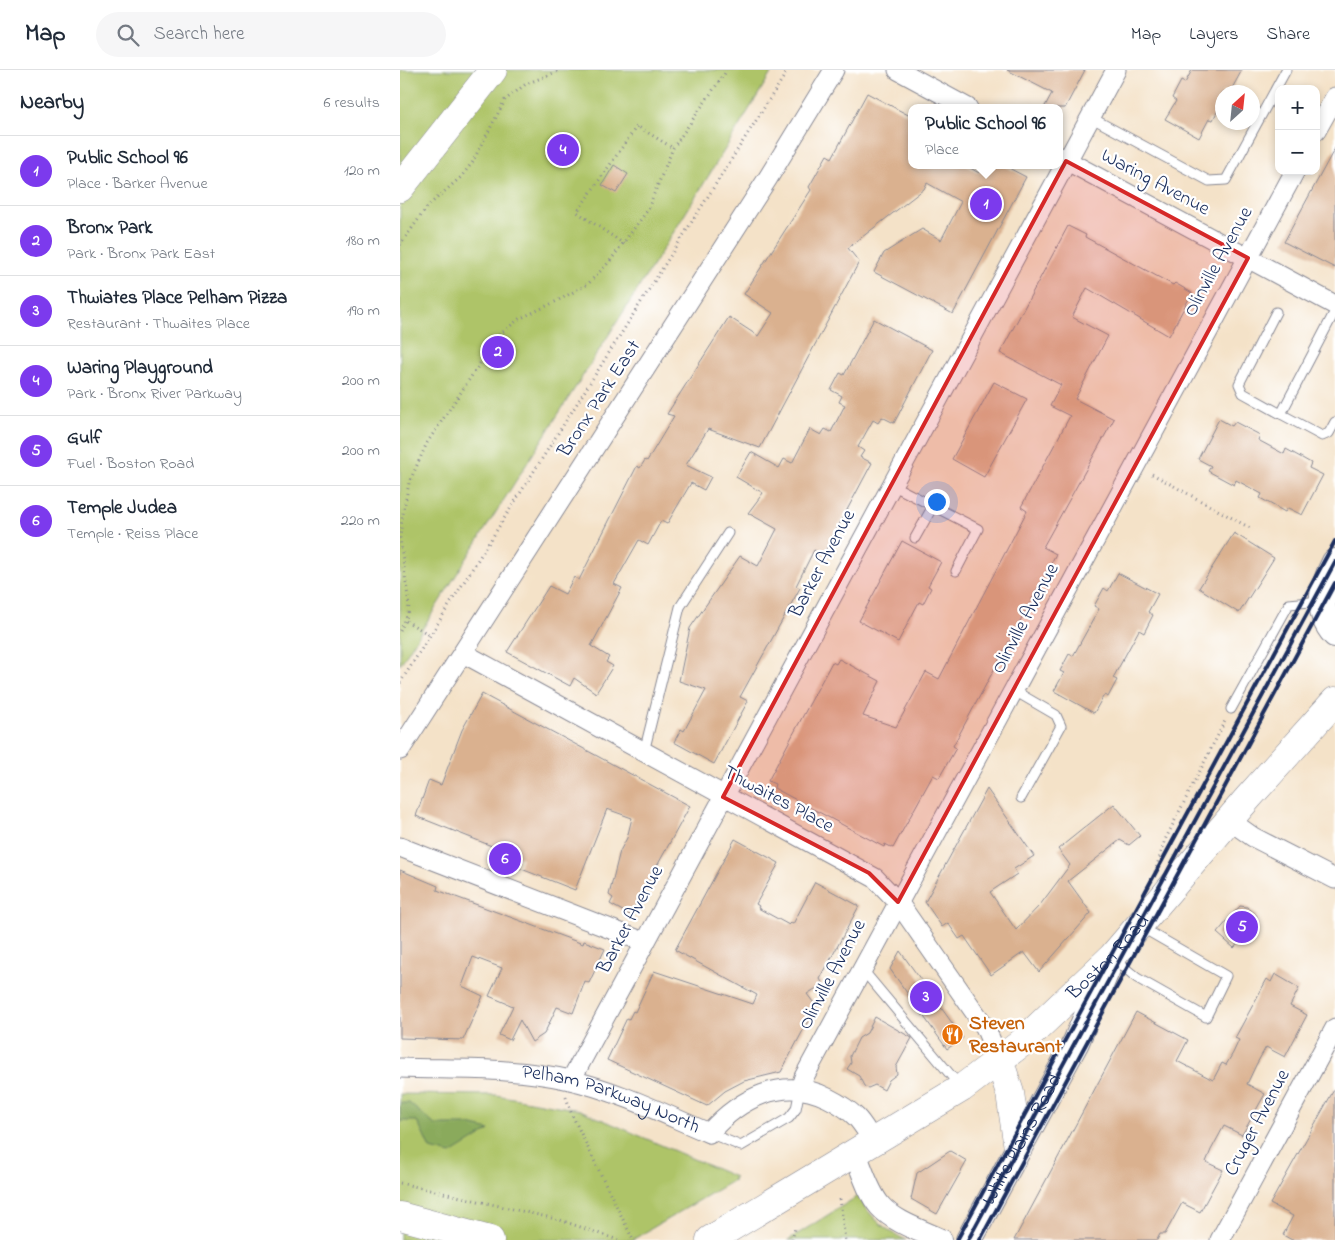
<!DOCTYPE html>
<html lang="en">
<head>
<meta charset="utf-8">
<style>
  :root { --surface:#fff; --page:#f6f6f7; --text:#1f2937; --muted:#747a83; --line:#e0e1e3; --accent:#7c3aed }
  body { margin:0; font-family:"Indie Flower",sans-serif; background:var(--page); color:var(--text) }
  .controls { position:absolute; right:15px; top:15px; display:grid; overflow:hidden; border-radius:10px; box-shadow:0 2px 8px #0003 }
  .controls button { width:45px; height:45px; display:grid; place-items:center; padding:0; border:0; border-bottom:1px solid var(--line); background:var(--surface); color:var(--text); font:25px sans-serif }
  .compass { position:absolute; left:815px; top:15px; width:45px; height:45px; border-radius:50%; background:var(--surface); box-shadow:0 2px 8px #0003; rotate:27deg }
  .you { position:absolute; left:536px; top:431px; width:18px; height:18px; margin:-12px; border:4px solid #fff; border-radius:50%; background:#1a73e8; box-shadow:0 0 0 8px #1a73e833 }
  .badge { display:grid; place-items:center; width:32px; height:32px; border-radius:50%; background:var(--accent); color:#fff; font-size:16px; font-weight:700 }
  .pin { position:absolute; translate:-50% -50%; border:2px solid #fff; box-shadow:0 1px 5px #0006 }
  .popup { position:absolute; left:508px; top:34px; width:155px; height:65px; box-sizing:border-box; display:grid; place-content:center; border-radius:10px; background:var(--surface); filter:drop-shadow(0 1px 4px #0005); font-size:16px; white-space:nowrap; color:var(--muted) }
  .popup b { font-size:19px; color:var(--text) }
  .popup::after { content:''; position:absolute; left:50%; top:100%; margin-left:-10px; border:10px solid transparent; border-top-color:var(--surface) }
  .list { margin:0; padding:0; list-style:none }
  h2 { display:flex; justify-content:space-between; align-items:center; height:65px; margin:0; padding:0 20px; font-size:21px }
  h2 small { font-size:16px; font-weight:400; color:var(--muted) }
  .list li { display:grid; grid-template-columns:32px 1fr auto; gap:15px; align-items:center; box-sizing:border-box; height:70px; padding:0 20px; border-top:1px solid var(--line) }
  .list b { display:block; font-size:19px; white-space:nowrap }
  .list p { margin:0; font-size:16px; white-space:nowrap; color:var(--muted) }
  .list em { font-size:16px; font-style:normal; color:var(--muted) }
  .icon { flex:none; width:28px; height:28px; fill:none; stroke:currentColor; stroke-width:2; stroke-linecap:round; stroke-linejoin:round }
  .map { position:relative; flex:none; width:935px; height:1170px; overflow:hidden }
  header { display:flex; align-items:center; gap:30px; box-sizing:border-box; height:70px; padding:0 25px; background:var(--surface); border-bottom:1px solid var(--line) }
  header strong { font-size:24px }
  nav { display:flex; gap:28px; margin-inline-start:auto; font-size:18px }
  .search { width:350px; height:45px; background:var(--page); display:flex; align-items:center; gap:12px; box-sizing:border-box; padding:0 18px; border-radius:28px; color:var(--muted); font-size:19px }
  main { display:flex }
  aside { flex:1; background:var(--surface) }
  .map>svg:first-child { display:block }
  .green { fill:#aec468; stroke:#647a63 }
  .forest { fill:#8aaa5c; stroke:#526c5d }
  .building { fill:#dab18f }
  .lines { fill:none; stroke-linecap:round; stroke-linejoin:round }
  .service-casing { stroke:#888893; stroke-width:11 }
  .minor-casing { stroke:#888893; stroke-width:21 }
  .tertiary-casing { stroke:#888893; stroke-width:24 }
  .secondary-casing { stroke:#888893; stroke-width:28 }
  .primary-casing { stroke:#888893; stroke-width:29 }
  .motorway-casing { stroke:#888893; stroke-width:29 }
  .path { stroke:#888893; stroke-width:3; stroke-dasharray:1 4; stroke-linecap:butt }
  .service { stroke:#fff; stroke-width:9 }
  .minor { stroke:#fff; stroke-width:19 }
  .tertiary { stroke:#fff; stroke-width:22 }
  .secondary { stroke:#fff; stroke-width:26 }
  .primary { stroke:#fff; stroke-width:28 }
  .motorway { stroke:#fff; stroke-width:28 }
  .rail { stroke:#1b2f5e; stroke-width:4 }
  .marked { fill:#d62828; fill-opacity:0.2; stroke:#d62828; stroke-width:4; stroke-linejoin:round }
  .labels { text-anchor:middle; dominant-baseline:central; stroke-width:4.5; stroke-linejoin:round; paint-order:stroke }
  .street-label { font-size:20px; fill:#1b2f5e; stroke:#fff }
  .food-label { font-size:20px; font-weight:bold; fill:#c56008; stroke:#fff; text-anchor:start }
</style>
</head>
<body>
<header>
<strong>Map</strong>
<div class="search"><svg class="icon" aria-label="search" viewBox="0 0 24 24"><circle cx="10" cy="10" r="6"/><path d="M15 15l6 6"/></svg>Search here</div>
<nav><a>Map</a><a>Layers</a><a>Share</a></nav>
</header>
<main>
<aside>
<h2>Nearby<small>6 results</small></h2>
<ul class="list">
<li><span class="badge">1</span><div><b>Public School 96</b><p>Place · Barker Avenue</p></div><em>120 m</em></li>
<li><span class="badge">2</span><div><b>Bronx Park</b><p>Park · Bronx Park East</p></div><em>180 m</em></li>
<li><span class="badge">3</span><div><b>Thwiates Place Pelham Pizza</b><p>Restaurant · Thwaites Place</p></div><em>190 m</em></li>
<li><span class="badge">4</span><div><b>Waring Playground</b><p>Park · Bronx River Parkway</p></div><em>200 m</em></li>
<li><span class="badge">5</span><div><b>Gulf</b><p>Fuel · Boston Road</p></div><em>200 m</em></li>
<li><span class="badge">6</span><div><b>Temple Judea</b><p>Temple · Reiss Place</p></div><em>220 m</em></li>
</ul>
</aside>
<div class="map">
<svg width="935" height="1170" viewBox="0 0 935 1170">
  <rect width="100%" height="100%" fill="#fff"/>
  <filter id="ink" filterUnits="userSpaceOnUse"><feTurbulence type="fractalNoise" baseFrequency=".02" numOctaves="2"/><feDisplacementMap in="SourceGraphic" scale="10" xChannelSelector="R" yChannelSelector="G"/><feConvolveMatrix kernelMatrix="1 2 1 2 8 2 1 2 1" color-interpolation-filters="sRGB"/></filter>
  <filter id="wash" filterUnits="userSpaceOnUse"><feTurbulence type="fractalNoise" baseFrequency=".0096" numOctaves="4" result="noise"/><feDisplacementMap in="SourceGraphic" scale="20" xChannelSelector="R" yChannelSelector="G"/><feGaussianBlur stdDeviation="1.12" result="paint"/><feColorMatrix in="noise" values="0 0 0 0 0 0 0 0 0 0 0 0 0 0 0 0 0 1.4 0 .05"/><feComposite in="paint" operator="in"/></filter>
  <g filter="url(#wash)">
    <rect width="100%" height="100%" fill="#f4e2c8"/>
    <g class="green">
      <path d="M 0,0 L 373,0 C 253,201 123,396 0,595 Z"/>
      <polygon points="0,1024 96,1025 180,1040 335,1107 332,1109 334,1110 232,1170 0,1170"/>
      <path d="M 458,1126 C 470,1147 485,1160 506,1170 L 388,1170 Z"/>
    </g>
    <polygon class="forest" points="0,1033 9,1033 35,1055 69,1055 90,1060 51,1084 30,1079 17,1051 0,1051"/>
    <g id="blocks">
      <g class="building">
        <polygon points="607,0 685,0 665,38 644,38 652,23"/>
        <polygon points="792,0 842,0 830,22 822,22 822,32 813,50 809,49 799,68 765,49 776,31 772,28 781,11 785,13"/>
        <polygon points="467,23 512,47 512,95 565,95 579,103 583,95 603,95 626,107 553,244 474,202 484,183 522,159 541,170 561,132 527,113 524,119 448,178 459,192 360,378 308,359 286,395 311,407 304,420 291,413 267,454 261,451 248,475 239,470 214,514 222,518 191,576 209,587 206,592 213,596 196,623 174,608 170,616 107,582 149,516 165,524 174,507 179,510 237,396 240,398 245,390 247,391 274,346 267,344 329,247 358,266 373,243 344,224 411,120 409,117 427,85 432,88"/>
        <polygon points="935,78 935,198 884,172"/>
        <polygon points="214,95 228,104 216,123 202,115"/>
        <polygon points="668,156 686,165 685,167 773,215 775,213 792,223 769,266 687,218 672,247 708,266 675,329 714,349 643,477 656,484 553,676 556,678 539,708 533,705 493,778 485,774 484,777 374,718 375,714 368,711 432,592 436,594 439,589 480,611 463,646 496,657 526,602 539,609 627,441 621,437 670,346 650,336 661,315 600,283"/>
        <polygon points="474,249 532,280 494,353 482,347 478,353 473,350 458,377 464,381 460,387 472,393 423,485 414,480 396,516 400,518 340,627 348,631 314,694 274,672 281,659 284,661 306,620 279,611 290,558 340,486 358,496 377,459 348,443 363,423 336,407 351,382 379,398 384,389 392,393 410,359 421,365 425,359 431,362 445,335 439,332 442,326 431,320 440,303 444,305"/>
        <polygon points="594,312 627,329 584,407 552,389"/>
        <polygon points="819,349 832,356 835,352 860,365 858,370 884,384 886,379 911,393 909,398 923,405 902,445 888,438 885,442 860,428 862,424 836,410 834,415 808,401 811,396 798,389"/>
        <polygon points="834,463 874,488 839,543 799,518"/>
        <polygon points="502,471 541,492 528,516 531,518 523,534 519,532 498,572 459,551"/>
        <polygon points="718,503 758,524 748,542 753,545 744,563 739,560 713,608 717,610 708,627 704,625 694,643 654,621 664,603 660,601 669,584 673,586 699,539 694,536 704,518 708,521"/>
        <polygon points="82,624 290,736 230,845 210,834 213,828 209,825 220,781 227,768 232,748 207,739 175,820 119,798 122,788 16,746 29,710 41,715 62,660"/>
        <polygon points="587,719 634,786 614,799 617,804 590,822 616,860 640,835 670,795 658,779 714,734 740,766 729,775 720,770 668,811 691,843 639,902 624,882 591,905 564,866 559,869 548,853 542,857 525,832"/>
        <polygon points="335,769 379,793 356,834 359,836 358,838 389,855 391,853 393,854 415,812 459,836 420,909 423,914 407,924 416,936 381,1002 344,1011 325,1021 307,1036 207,990 227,948 229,949 233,941 235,942 254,901 353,934 357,925 275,880"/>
        <polygon points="0,800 38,816 37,820 183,874 184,871 205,879 189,913 185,911 173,943 157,937 144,964 132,972 120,950 110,970 99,965 113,936 89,926 102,898 73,887 62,916 83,926 63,970 0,968"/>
        <polygon points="840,836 847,837 857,846 847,858 850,860 834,878 817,863"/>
        <polygon points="500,881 563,968 547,979 490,899"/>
        <polygon points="875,904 899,918 890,936 907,945 885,987 866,977 856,995 847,1014 865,1024 842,1065 824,1056 811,1080 806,1092 823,1100 800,1142 782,1133 765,1164 760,1164 757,1170 614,1170 736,942 788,970 777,991 813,1010 822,993 826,995 833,983 839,970 835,968 867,909 871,912"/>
        <polygon points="475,947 512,968 496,997 497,1004 489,1010 484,1020 475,1015 468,1018 464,1016 459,1006 447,999 451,993 450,986 459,968 467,963"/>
        <polygon points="935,1018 935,1170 892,1170 883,1165 893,1146 870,1134"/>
        <polygon points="550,1081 567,1091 537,1144 511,1129 517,1103"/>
      </g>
    </g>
  </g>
  <g filter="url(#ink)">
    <use href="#blocks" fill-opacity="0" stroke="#888893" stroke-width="1"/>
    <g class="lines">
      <defs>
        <g id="service">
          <polyline points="690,47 809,111 826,110 886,0"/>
          <polyline points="935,241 881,344 922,366 929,363 935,352"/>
          <polyline points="876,242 839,314 843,323 881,344"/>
          <polyline points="492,415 578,459 556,501"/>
          <polyline points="515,468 533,436"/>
          <polyline points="613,620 656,645 661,656 621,728"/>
          <polyline points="831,639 889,534 921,531"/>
          <polyline points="244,682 280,537 328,463"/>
          <polyline points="714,889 737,908 806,947 826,906 741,857"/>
          <polyline points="462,899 559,1015"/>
          <polyline points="309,1063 341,1076 389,1048 396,1039 400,1019"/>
        </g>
        <g id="minor">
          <polyline points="498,0 568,38"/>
          <polyline points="916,61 935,27"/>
          <polyline points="660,87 935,235"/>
          <polyline points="63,583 475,808 498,832 585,957 600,992"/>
          <polyline points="0,680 368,108 434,0"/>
          <polyline points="829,750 853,767 935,809"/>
          <polyline points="0,777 244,872"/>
          <path id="s1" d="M 0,998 C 56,1000 115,997 170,1010 C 218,1021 264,1044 309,1063 C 339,1029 383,1005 428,1028 C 438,1033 448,1039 456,1047 C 463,1054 468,1064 474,1072"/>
          <polyline points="171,1010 716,0"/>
          <polyline points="400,1019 404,1007 895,101"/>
          <polyline points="820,1170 935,958"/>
        </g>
        <path id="tertiary" d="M 455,1083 C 462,1100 468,1122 480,1136 C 494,1152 522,1161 541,1170"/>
        <g id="secondary">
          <path d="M 935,492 C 922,517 915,541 935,564"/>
          <polyline points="569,1170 676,972 712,887"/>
        </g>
        <g id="primary">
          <polyline points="600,992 610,1023 618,1078"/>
          <path id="s2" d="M 310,1170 L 562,1018 L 619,975 L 712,887 L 848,728 L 935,631"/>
        </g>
        <g id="motorway">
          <polyline points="0,118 93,0"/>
          <polyline points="0,1146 90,1170"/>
        </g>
      </defs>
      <use href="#service" class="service-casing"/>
      <use href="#minor" class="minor-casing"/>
      <use href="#tertiary" class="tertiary-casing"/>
      <use href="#secondary" class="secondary-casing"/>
      <use href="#primary" class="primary-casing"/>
      <use href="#motorway" class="motorway-casing"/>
      <g class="path">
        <polyline points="224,174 177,142 237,56 273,78"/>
        <polyline points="0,175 28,136 61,107 72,93 105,30 126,14 161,0"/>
        <polyline points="752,404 852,459"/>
        <polyline points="6,551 30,565"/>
        <polyline points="0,561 8,544 9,535 0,468 2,449 9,413 27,373 99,265 119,249 155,232 188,214 210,191 247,141 273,78 327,0"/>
        <polyline points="0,613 388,0"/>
        <polyline points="755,802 765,770 826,649"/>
        <polyline points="166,1027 172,1045 233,1170"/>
        <polyline points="0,1113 160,1150 218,1170"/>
        <polyline points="440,1129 445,1170"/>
        <polyline points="392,1170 395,1158"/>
      </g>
      <use href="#service" class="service"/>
      <use href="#minor" class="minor"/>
      <use href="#tertiary" class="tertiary"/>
      <use href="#secondary" class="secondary"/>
      <use href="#primary" class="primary"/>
      <use href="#motorway" class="motorway"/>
      <g class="rail">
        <polyline points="557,1170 935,471"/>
        <path id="s3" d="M 568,1170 L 935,492"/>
        <polyline points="580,1170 935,513"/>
      </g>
    </g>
  </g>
  <path class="marked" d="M 666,91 L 848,188 L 498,832 L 469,803 L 323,727 Z"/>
  <defs>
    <symbol id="restaurant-disc" viewBox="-11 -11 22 22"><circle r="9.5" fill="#e8710a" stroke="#fff"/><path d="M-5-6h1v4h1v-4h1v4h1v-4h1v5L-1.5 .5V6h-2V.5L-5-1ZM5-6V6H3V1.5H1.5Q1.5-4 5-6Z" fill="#fff"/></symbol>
  </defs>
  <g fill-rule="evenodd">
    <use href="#restaurant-disc" x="540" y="952" width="25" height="25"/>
  </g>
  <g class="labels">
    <g class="street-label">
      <text transform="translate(755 113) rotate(28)">Waring Avenue</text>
      <text transform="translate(819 192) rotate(-61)">Olinville Avenue</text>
      <text transform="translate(200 329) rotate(-57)">Bronx Park East</text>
      <text transform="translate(423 494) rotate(-62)">Barker Avenue</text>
      <text transform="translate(626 549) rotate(-62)">Olinville Avenue</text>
      <text transform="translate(378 730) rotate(28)">Thwaites Place</text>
      <text transform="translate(231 850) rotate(-62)">Barker Avenue</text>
      <text stroke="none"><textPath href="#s2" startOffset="491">Boston Road</textPath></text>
      <text transform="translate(433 905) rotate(-62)">Olinville Avenue</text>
      <text stroke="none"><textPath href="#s1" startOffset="215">Pelham Parkway North</textPath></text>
      <text transform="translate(858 1053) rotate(-62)">Cruger Avenue</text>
      <text stroke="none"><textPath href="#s3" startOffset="114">White Plains Road</textPath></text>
    </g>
    <g class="food-label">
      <text x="569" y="954">Steven<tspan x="569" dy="23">Restaurant</tspan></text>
    </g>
  </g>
</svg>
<div class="controls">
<button>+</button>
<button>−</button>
</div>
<svg class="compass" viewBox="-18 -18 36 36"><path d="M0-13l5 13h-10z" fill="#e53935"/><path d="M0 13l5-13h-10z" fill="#747a83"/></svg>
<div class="you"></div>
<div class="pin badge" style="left:586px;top:134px">1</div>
<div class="popup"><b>Public School 96</b>Place</div>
<div class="pin badge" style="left:98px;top:282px">2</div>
<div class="pin badge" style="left:526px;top:927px">3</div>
<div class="pin badge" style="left:163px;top:80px">4</div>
<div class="pin badge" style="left:842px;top:857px">5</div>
<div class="pin badge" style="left:105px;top:789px">6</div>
</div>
</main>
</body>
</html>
